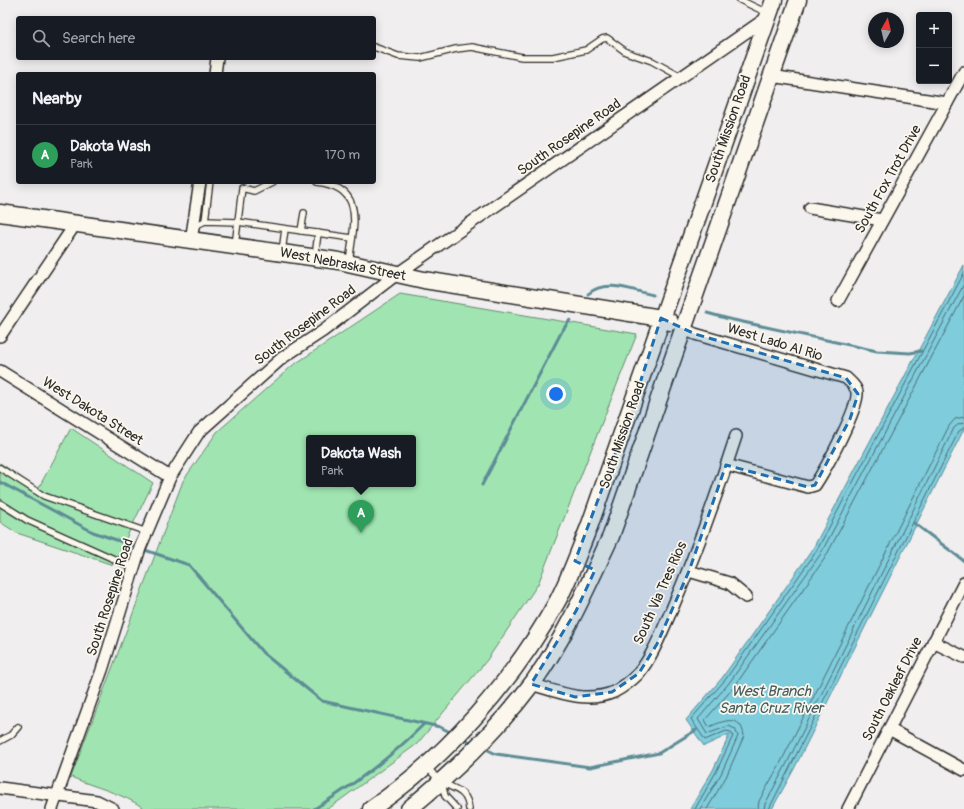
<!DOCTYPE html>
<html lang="en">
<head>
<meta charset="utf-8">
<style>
  :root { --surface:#171b24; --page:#242831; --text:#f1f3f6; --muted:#9ea1a6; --line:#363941; --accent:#0f766e }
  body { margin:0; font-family:Pangolin,sans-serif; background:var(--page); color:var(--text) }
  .controls { position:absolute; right:12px; top:12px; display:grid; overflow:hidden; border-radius:4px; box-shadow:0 2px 10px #0003 }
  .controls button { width:36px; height:36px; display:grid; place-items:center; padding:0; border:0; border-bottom:1px solid var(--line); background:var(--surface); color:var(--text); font:20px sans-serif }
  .compass { position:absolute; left:868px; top:12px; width:36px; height:36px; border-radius:50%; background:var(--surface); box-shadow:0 2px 10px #0003; rotate:8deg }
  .you { position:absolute; left:556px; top:394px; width:14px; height:14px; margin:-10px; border:3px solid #fff; border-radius:50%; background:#1a73e8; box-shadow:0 0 0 6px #1a73e833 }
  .badge { display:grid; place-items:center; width:26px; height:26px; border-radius:50%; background:var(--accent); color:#fff; font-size:13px; font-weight:700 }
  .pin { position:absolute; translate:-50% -33px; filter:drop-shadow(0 1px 2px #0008) }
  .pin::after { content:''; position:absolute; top:21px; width:14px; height:12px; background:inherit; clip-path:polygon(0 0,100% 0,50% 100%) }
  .popup { position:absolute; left:306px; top:435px; width:110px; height:52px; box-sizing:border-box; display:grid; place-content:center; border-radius:4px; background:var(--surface); filter:drop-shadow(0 1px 3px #0005); font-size:13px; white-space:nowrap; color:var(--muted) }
  .popup b { font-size:15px; color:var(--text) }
  .popup::after { content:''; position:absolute; left:50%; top:100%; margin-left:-8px; border:8px solid transparent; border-top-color:var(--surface) }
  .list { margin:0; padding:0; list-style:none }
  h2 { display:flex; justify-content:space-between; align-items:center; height:52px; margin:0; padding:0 16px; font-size:17px }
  h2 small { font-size:13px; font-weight:400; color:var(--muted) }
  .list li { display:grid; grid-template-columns:26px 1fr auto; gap:12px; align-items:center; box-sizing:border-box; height:60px; padding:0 16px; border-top:1px solid var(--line) }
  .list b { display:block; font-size:15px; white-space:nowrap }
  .list p { margin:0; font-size:13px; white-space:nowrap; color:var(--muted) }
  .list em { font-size:13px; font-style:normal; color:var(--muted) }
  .icon { flex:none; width:22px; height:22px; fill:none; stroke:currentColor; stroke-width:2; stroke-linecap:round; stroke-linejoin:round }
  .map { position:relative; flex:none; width:964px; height:809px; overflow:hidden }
  .search { position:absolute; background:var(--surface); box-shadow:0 2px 10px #0003; left:16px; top:16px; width:360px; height:44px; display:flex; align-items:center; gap:10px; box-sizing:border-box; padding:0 14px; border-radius:4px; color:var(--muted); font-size:15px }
  .panel { position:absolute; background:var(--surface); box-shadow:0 2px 10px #0003; left:16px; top:72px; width:360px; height:112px; border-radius:4px }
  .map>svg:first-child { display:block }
  .green { fill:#a0e5b1; stroke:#66886e; fill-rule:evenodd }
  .water { fill:#7eccdc; stroke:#5d8c95 }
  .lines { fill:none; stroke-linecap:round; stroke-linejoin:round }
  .shore { stroke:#4c6b72; stroke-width:1 }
  .stream { stroke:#5d8c95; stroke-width:3 }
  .lane-casing { stroke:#2b2b2b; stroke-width:8 }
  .street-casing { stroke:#2b2b2b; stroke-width:14 }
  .secondary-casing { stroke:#2b2b2b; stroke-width:19 }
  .lane { stroke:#fbf7ec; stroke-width:5.5 }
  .street { stroke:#fbf7ec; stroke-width:11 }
  .secondary { stroke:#fbf7ec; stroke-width:16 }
  .marked { fill:#1f6fb2; fill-opacity:0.2; stroke:#1f6fb2; stroke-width:3; stroke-dasharray:8 5; stroke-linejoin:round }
  .labels { text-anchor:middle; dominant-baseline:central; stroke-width:3.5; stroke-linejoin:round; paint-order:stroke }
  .street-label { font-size:14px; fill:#2b2b2b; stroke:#fbf7ec }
  .water-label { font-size:15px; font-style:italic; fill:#445b60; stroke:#fbf7ec }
</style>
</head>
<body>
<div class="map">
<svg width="964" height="809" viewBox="0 0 964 809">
  <rect width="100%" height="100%" fill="#f0eeef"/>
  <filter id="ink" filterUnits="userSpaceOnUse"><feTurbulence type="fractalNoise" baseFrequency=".025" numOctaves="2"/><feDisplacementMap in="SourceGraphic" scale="8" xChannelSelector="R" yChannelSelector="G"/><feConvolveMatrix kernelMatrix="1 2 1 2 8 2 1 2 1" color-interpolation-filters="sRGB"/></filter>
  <g filter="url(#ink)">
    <g class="green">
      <path d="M 400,294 L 637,334 L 538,584 L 487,660 L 417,744 L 328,809 L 145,809 C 123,793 96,788 71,777 L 183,481 L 217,432 L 292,366 ZM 309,438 L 413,438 L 413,484 L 309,484 Z"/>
      <polygon points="71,428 153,483 113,565 17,533 0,522 0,463 38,489"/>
    </g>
    <polygon class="water" points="964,265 964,429 794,769 772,809 690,809 713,770 730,734 704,746 686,720 722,678 812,550"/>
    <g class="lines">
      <g class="shore">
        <polyline points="695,809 716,772 733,736 731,732 726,731 705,740 691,719 725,680 816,552 964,273"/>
        <polyline points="700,809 721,774 738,736 735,729 729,726 707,734 698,719 729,683 820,555 964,284"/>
        <path d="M 707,809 L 726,777 L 744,736 C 741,713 723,721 709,727 L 705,720 L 734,687 L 825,558 L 964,296"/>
        <polyline points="758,809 759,801 781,762 949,426 955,419 964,417"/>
        <polyline points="764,809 765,804 786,765 954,428 959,424 964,423"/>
        <polyline points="769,809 959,431 964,428"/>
      </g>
      <g class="stream">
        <path d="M 588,294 C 606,278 633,291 653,295"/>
        <polyline points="707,313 729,319 877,351 910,353 921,351"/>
        <polyline points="0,482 93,532 137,547"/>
        <polyline points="482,485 562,331 570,320"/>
        <polyline points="914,523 964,561"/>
        <polyline points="142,549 189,565 263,653 322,701 440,727 452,733"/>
        <polyline points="462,738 473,743"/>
        <polyline points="484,748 496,754 590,767 659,753 696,730"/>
        <path d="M 314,809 C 354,785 391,757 424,724"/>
      </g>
      <defs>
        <g id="lane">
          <polyline points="740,0 761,10 769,8"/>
          <polyline points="374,47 398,56 420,58 456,49 472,47 522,57 553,57 586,50 602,39 607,38 626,52 652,61 681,77"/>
          <path d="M 317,182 C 367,188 353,226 349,263"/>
          <polyline points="205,221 210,182"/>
          <polyline points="193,227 205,221 238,222 352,238"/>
          <polyline points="301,231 304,213"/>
          <polyline points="235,246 242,188 254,191 272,182"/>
          <polyline points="282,252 285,229"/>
          <polyline points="315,257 318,233"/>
          <polyline points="0,468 44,496 147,532"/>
          <polyline points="0,503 27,520 134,568"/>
          <polyline points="0,741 11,735 18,727"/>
          <path d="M 426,766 C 431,771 436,778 442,782 C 454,790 467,789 469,809"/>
          <polyline points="442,783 445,796 457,809"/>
        </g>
        <g id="street">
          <polyline points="215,74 217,58"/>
          <polyline points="771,76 947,103"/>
          <polyline points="810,208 882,220"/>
          <polyline points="191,241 200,182"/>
          <polyline points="838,301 964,72"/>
          <path d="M 682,328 L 695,334 L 846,378 C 850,382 856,386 857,392 C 859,408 825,470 815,485 L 808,487 L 726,465"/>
          <polyline points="0,336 76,223"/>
          <polyline points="0,371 170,477"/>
          <polyline points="689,571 729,583 746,597"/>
          <polyline points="933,642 964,657"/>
          <path d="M 531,684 C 558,692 586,704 614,692 C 623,687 631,681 638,674 C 653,656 662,631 672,609 C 696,553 717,495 736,436"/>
          <polyline points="889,729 964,770"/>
          <polyline points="0,788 97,801 113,809"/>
          <polyline points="52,809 102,670 140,548 170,477 199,432 282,358 323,331 397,274 768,17"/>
          <polyline points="848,809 964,583"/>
        </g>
        <g id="secondary">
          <polyline points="0,213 339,261 424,280 661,318 670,322"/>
          <path d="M 371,809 C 446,758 515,679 558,600 C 570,577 579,551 589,527 L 774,0"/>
          <path d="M 409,809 C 455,771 498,729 534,681 C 566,636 588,585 611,536 L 798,0"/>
        </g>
      </defs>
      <use href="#lane" class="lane-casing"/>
      <use href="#street" class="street-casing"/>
      <use href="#secondary" class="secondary-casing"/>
      <use href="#lane" class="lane"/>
      <use href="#street" class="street"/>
      <use href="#secondary" class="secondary"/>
    </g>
  </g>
  <path class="marked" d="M 661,318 L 695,334 L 846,378 L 858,394 L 850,419 L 815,485 L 808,487 L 726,465 L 689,571 L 657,644 L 639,673 L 612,692 L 575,697 L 531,684 L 576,611 L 595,570 L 575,561 L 629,417 Z"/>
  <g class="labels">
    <g class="street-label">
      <text transform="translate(728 129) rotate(-71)">South Mission Road</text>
      <text transform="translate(569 137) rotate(-35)">South Rosepine Road</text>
      <text transform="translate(888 179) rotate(-61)">South Fox Trot Drive</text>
      <text transform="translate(343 264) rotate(11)">West Nebraska Street</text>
      <text transform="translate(305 325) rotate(-37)">South Rosepine Road</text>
      <text transform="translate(775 342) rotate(17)">West Lado Al Rio</text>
      <text transform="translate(93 411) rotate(32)">West Dakota Street</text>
      <text transform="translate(622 435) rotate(-71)">South Mission Road</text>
      <text transform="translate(660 593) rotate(-66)">South Via Tres Rios</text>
      <text transform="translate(110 597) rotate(-72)">South Rosepine Road</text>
      <text transform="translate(892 689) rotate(-63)">South Oakleaf Drive</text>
    </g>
    <g class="water-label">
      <text x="771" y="691">West Branch<tspan x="771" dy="17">Santa Cruz River</tspan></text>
    </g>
  </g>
</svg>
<div class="controls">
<button>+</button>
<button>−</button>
</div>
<svg class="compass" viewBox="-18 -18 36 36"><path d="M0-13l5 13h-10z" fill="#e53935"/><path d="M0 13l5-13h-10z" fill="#9ea1a6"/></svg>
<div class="you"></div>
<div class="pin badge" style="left:361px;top:533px;background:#2e9e5b">A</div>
<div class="popup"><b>Dakota Wash</b>Park</div>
<div class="search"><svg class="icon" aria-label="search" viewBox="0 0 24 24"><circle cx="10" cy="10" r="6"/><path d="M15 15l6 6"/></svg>Search here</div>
<section class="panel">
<h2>Nearby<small></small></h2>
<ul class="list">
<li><span class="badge" style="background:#2e9e5b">A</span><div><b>Dakota Wash</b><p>Park</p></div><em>170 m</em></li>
</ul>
</section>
</div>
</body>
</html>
